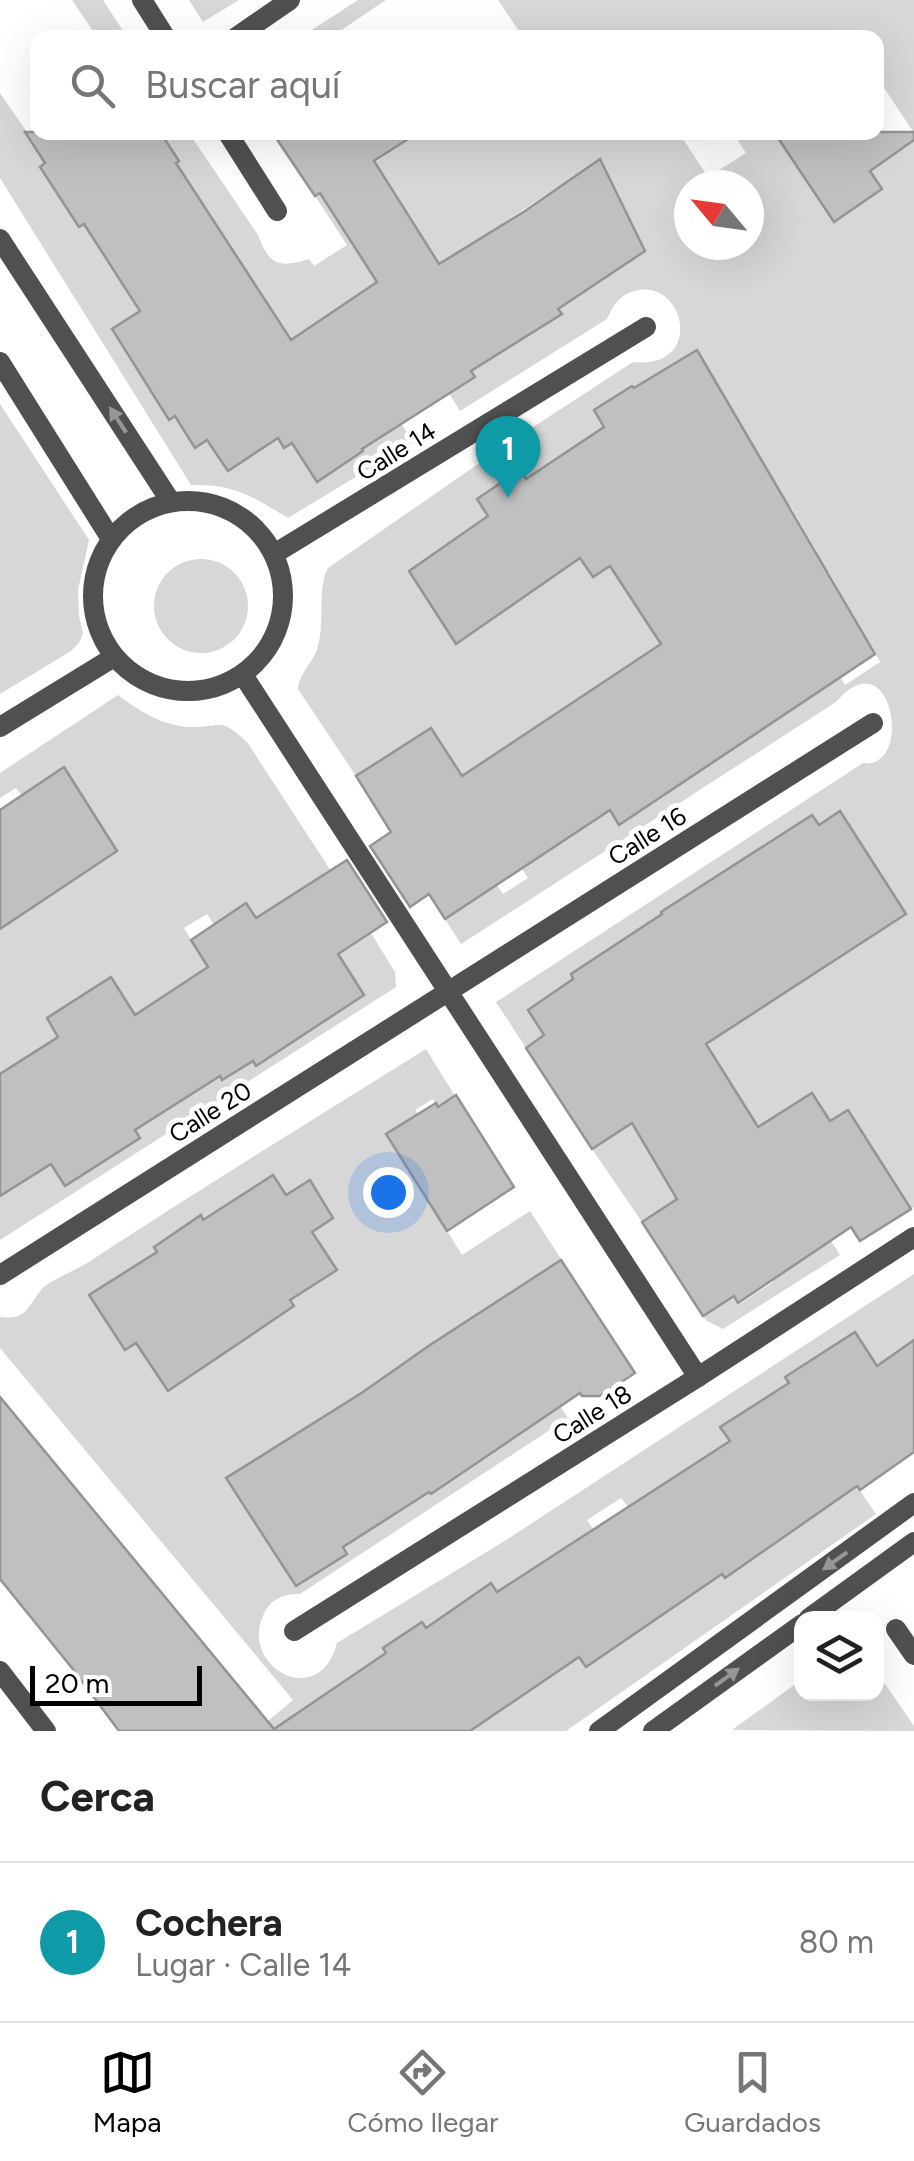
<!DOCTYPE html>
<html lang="es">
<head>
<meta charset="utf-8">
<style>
  :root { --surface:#fff; --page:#f2f2f2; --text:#222; --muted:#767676; --line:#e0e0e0; --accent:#000 }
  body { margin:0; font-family:Figtree,sans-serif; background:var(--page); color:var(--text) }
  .controls { position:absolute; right:30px; bottom:30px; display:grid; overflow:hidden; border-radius:20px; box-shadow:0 10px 40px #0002 }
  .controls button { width:90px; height:90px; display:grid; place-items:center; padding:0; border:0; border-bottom:2px solid var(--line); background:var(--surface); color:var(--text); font:50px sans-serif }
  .compass { position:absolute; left:674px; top:170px; width:90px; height:90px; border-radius:50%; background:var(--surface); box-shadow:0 10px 40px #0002; rotate:299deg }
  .scale { position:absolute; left:30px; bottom:25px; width:172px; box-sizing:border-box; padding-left:10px; border:5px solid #000; border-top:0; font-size:28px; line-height:35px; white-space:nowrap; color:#000; -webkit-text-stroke:8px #fff; paint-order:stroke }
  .you { position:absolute; left:388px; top:1192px; width:35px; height:35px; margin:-25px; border:8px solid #fff; border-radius:50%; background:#1a73e8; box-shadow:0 0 0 15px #1a73e833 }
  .badge { display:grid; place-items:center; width:65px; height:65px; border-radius:50%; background:var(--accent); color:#fff; font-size:32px; font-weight:700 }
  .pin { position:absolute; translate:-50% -82px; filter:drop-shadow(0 2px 5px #0008) }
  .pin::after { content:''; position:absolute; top:52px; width:35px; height:30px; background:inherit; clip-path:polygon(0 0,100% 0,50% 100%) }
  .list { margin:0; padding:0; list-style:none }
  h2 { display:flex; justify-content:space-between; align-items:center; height:130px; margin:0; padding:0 40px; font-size:42px }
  h2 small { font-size:32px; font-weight:400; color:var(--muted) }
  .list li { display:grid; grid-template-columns:65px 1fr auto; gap:30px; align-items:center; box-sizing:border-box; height:160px; padding:0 40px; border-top:2px solid var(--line) }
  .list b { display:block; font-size:38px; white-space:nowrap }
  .list p { margin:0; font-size:32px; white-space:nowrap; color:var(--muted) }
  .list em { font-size:32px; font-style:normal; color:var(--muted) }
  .icon { flex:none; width:55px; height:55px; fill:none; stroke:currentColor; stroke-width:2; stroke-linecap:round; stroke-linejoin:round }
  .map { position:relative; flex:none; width:914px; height:1731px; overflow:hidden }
  .search { position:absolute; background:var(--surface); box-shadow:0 10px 40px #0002; left:30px; right:30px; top:30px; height:110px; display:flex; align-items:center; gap:25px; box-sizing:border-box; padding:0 35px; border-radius:20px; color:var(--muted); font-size:38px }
  .sheet { height:290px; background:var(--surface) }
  nav { display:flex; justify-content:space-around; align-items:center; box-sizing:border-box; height:140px; border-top:2px solid var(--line); background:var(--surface); font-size:28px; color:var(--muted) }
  nav a { display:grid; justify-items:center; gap:5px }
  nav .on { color:var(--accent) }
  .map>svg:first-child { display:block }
  .green { fill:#d7d7d7; fill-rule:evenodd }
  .building { fill:#c0c0c0; stroke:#949494; stroke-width:2.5 }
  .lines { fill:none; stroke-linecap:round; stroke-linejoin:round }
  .minor { stroke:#505050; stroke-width:20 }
  .oneway { fill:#969696 }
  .labels { text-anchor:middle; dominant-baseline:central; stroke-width:10; stroke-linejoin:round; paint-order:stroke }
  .street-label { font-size:25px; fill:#000; stroke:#fff }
</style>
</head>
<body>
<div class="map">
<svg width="914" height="1731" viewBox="0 0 914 1731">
  <rect width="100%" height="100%" fill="#fff"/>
  <g class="green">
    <polygon points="72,0 103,0 127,37 97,37"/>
    <polygon points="189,0 239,0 203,22"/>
    <polygon points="358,0 386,0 331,37 301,37"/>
    <polygon points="498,0 914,0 914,133 877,77 876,38 812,38 809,35 805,38 523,37"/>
    <path d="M 0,93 L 47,161 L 40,167 L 79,226 L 89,221 L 126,278 L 122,283 L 140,311 L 112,330 L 128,356 L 148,344 L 175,416 L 227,427 L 228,471 L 278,438 L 284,448 L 292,443 L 317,481 L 363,451 L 200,231 L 214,222 L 200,200 L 144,184 L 179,161 L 164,138 L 145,133 L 189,133 L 258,235 C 270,266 279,268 309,259 L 314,266 L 347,245 L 315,196 L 324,190 L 328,194 L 419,133 L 679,133 L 708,177 L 746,153 L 733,133 L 774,133 L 834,222 L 881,190 L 870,171 L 914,140 L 914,1207 L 911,1209 L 848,1110 L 830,1121 L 812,1093 L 759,1127 L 783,1273 L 831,1241 L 840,1255 L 723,1329 L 707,1321 L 703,1316 L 734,1296 L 740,1304 L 773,1282 L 702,1172 L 673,1192 L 677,1199 L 642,1222 L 592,1149 L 635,1121 L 732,1086 L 635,933 L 571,974 L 573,979 L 529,1009 L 544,1035 L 526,1048 L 496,1002 L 863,763 C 914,771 893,635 836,702 L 461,944 L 445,919 L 497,885 L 503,894 L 528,878 L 432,729 L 356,776 L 298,689 C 299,673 314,662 318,646 C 325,623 317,587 328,568 L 504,446 L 633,362 C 706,370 685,276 634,291 C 620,295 613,305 607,319 L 460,411 L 449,393 L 466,365 L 527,336 L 562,315 L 541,281 L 599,160 L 471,244 L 451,282 L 403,208 L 377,282 L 331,314 L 413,442 L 288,518 C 251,496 235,484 191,485 L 0,178 ZM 689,185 L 749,185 L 749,245 L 689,245 ZM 696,350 L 750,441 L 593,576 L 580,558 L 525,594 L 495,525 L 478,499 L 521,470 L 526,479 L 618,448 L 594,410 L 632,386 L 647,409 L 656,374 ZM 791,507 L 817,552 L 795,565 L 768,520 ZM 446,545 L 458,562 L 456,643 L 409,571 ZM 829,572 L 880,662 L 845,685 L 838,673 L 748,622 ZM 661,644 L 729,751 L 689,779 L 661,738 L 639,753 L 666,795 L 620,825 L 610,810 L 527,733 ZM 839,811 L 905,913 L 683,947 L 661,911 L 704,884 L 819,825 Z"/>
    <polygon points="0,404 89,540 78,590 79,616 83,633 79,643 71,651 0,694"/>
    <circle cx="201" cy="606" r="47"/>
    <path d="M 118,695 C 139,711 163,726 190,727 C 224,728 218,716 247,742 L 331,871 L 289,940 L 214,925 L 207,914 L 184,928 L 200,955 L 218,945 L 236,974 L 195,975 L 167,994 L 223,1080 L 253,1061 L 257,1066 L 364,995 L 338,954 L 371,933 L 395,972 L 396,987 L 0,1240 L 0,1196 L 51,1164 L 129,1146 L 140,1138 L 135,1130 L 187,1097 L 47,1018 L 58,1037 L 0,1074 L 0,929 L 117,851 L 64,767 L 22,796 L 16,788 L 0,798 L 0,773 Z"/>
    <path d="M 426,1049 L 455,1096 L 438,1107 L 433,1099 L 415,1110 L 418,1114 L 387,1134 L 462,1255 L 530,1211 L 561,1259 L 363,1392 L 227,1478 L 296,1586 L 347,1555 L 343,1547 L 416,1473 L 431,1494 L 468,1469 L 551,1391 L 568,1418 L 300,1594 C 283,1594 270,1599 263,1616 C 240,1666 319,1712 337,1643 L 503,1542 L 914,1274 L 914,1340 L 881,1363 L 895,1383 L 827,1350 L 786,1377 L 795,1394 L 752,1472 L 629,1508 L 621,1498 L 587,1520 L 600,1539 L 563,1549 L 433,1638 L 422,1622 L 383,1647 L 412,1692 L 319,1731 L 256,1731 L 293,1700 L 0,1348 L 0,1317 C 28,1320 27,1307 41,1290 C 48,1281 76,1270 87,1263 C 199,1190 312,1120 426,1049 ZM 273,1175 L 286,1195 L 310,1180 L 333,1218 L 312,1232 L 336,1271 L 290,1300 L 293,1307 L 224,1354 L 193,1353 L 203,1369 L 169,1392 L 136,1343 L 125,1350 L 90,1294 L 131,1268 L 147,1292 L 173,1276 L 155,1246 L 200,1216 L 206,1225 Z"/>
    <polygon points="848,1473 876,1514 566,1731 470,1731 579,1657 587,1667 654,1621 716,1565 725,1578 792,1531"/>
    <polygon points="877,1672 914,1726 914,1731 732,1730 801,1680 802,1694 876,1694"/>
  </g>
  <g class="building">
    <polygon points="25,132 160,132 179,161 176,163 291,340 377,282 320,193 315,196 272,132 419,132 374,161 439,264 525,211 600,159 645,251 558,309 562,314 471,371 475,377 362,449 363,451 317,482 292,443 284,448 278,438 228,471 207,440 195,448 175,416 169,420 112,329 140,311 84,224 79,227 40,167 45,163"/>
    <polygon points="774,132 914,132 914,140 870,171 882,189 834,222"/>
    <polygon points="697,350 875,654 619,825 610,810 445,919 429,894 410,907 370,846 391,832 356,776 431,728 462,776 661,644 610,566 593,577 580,558 456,644 409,571 488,516 477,499 521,469 526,479 604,427 594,410 632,386 634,388"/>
    <polygon points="64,767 117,851 0,929 0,810"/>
    <polygon points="840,811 906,914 706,1044 758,1127 812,1093 830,1121 848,1110 911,1209 860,1241 851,1227 738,1303 734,1296 703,1316 642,1222 677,1199 632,1123 592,1149 526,1048 544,1035 528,1010 573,979 571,974 662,914 661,912 812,815 819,825"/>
    <polygon points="347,860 387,922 338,954 364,995 256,1066 253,1061 222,1080 220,1076 135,1130 140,1138 65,1186 51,1164 0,1196 0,1074 58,1037 47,1018 111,977 135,1015 208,967 191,940 246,903 256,918"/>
    <polygon points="456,1095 514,1187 447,1231 386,1134 436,1103 438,1107"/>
    <polygon points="273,1175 286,1195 310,1180 333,1218 312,1232 337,1270 290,1300 294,1306 168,1391 136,1343 125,1350 89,1295 157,1252 154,1247 201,1215 203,1220"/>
    <polygon points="561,1260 635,1373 600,1396 582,1396 580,1393 431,1494 429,1492 343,1547 347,1554 296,1586 226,1478 363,1392 430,1345"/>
    <polygon points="855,1332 877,1366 914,1340 914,1452 860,1490 857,1486 725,1578 722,1574 586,1667 579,1657 470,1731 119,1731 72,1668 0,1579 0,1397 274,1729 386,1653 383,1648 422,1622 426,1628 491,1583 497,1592 730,1441 720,1427 789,1383 785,1377"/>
  </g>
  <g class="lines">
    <g class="minor">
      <polyline points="142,0 166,38"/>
      <polyline points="235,38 290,0"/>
      <polyline points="227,132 277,211"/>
      <polyline points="0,239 171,502"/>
      <polyline points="0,362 111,539"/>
      <circle cx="188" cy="596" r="95"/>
      <polyline points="274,554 646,327"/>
      <polyline points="243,675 698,1377"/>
      <polyline points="0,727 114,657"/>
      <polyline points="0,1275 873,723"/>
      <polyline points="809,1618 914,1542"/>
      <polyline points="896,1629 914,1655"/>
      <polyline points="294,1631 698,1377 914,1237"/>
      <polyline points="0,1671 46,1731"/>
      <polyline points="599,1731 914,1503"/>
      <polyline points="653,1731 802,1624"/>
    </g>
  </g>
  <defs><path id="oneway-solid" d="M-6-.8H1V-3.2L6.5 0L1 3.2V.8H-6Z" transform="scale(2.5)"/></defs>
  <g class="oneway">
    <use href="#oneway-solid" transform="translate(118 420) rotate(-123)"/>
    <use href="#oneway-solid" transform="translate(835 1561) rotate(144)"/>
    <use href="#oneway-solid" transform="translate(727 1677) rotate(-36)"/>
  </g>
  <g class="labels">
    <g class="street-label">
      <text transform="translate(396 451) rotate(-32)">Calle 14</text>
      <text transform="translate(647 836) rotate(-32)">Calle 16</text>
      <text transform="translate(210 1112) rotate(-32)">Calle 20</text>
      <text transform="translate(592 1414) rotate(-32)">Calle 18</text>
    </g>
  </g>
</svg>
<div class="controls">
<button><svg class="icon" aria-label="layers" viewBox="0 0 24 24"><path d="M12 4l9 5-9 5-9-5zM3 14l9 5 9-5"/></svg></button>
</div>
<svg class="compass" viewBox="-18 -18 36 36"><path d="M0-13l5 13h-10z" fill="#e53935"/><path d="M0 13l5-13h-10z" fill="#767676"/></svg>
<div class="scale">20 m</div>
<div class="you"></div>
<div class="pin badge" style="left:508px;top:498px;background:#0f9aa8">1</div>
<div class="search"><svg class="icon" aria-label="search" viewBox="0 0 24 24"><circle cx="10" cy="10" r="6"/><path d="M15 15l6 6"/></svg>Buscar aquí</div>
</div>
<section class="sheet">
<h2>Cerca<small></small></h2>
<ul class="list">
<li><span class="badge" style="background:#0f9aa8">1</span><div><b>Cochera</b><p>Lugar · Calle 14</p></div><em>80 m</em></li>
</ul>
</section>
<nav>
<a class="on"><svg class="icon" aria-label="map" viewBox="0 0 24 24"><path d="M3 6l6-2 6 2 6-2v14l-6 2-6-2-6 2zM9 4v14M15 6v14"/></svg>Mapa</a>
<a><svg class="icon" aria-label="directions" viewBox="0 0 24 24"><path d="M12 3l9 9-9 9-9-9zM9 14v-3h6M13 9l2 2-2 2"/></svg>Cómo llegar</a>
<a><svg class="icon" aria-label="saved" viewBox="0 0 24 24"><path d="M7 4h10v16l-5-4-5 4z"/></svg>Guardados</a>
</nav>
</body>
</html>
